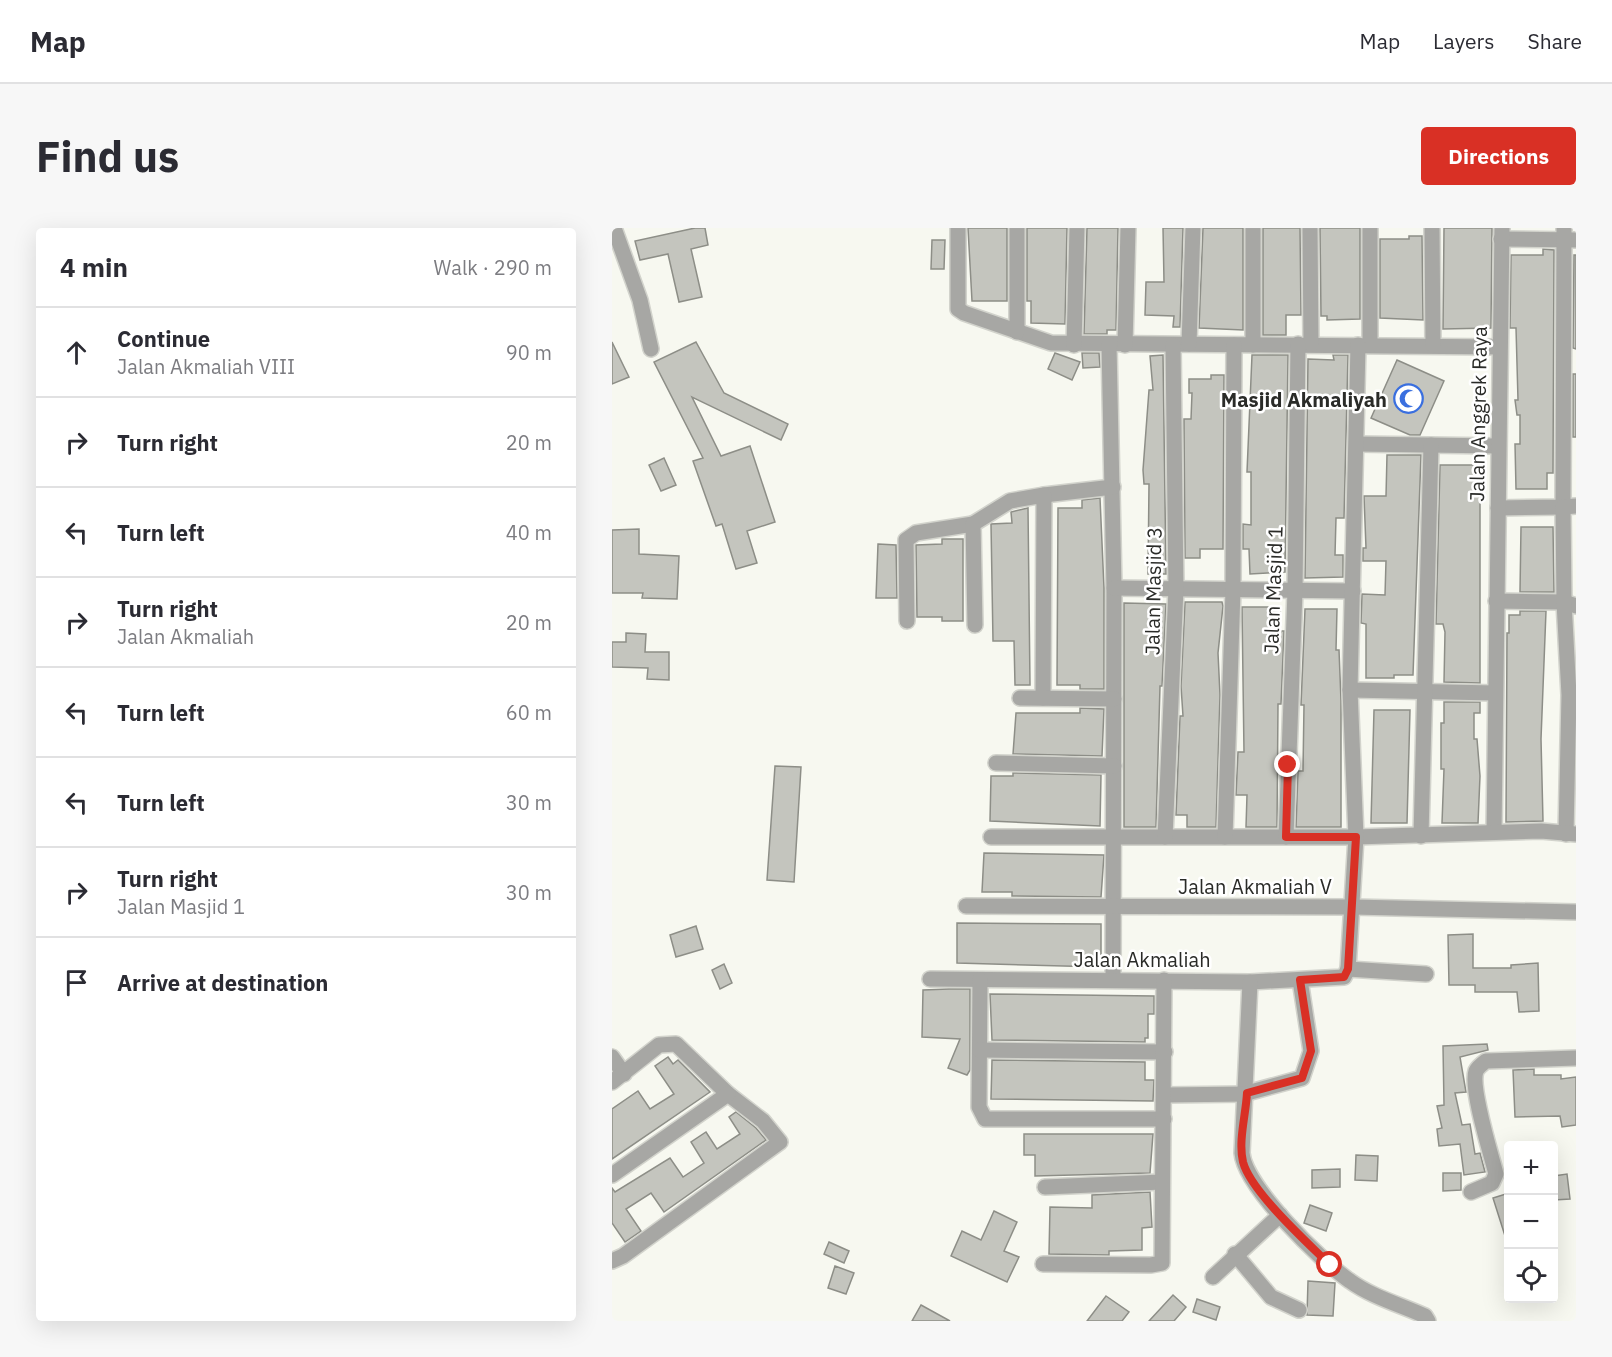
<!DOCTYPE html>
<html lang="en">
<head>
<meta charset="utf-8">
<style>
  :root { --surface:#fff; --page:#f7f7f7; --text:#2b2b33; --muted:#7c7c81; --line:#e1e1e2; --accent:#d93025 }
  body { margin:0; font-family:"IBM Plex Sans",sans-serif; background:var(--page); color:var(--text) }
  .controls { position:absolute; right:18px; bottom:18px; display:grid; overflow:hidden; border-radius:6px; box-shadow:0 6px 24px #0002 }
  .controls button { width:54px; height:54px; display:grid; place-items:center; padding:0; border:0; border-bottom:2px solid var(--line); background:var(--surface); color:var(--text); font:30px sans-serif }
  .stop { position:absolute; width:18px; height:18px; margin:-14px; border:4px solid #d93025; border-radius:50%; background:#fff }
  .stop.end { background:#d93025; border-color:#fff; box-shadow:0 2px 6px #0008 }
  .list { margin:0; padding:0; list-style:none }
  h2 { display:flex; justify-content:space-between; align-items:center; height:78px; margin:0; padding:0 24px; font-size:26px }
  h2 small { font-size:20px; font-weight:400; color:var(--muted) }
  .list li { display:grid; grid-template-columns:39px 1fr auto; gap:18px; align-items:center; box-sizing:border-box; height:90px; padding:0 24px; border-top:2px solid var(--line) }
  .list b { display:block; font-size:22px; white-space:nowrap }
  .list p { margin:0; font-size:20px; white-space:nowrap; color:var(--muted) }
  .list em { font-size:20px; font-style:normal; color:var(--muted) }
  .icon { flex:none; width:33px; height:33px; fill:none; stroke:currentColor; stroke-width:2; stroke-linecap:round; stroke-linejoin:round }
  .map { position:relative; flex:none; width:964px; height:1093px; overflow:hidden; border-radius:6px }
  header { display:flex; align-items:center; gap:36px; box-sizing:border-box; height:84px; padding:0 30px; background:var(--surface); border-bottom:2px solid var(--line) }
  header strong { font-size:28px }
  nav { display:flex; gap:33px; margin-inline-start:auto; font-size:21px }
  .intro { display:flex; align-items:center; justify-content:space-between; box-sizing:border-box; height:144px; padding:0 36px }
  h1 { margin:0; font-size:42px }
  .button { padding:15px 27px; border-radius:6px; background:var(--accent); color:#fff; font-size:21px; font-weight:700 }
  main { display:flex; gap:36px; padding:0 36px }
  aside { flex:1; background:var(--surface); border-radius:6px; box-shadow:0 6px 24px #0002 }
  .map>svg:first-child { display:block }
  .building { fill:#c4c5be; stroke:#8d8e87; stroke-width:1.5 }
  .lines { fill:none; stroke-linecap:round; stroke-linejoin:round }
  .minor-casing { stroke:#d2d3cc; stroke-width:18 }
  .minor { stroke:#a7a7a4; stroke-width:15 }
  .route { stroke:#d93025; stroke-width:8 }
  .labels { text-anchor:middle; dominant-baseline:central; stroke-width:5; stroke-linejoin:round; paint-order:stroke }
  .poi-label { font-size:20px; font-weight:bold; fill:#2a2b28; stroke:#fff; text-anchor:end }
  .street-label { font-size:20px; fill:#2a2b28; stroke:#fff }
</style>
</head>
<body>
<header>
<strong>Map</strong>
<nav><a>Map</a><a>Layers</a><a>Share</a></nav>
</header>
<div class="intro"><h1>Find us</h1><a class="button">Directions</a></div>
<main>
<aside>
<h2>4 min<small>Walk · 290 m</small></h2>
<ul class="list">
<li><svg class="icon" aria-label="ahead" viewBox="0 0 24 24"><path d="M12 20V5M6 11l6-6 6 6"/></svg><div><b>Continue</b><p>Jalan Akmaliah VIII</p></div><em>90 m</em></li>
<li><svg class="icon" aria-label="right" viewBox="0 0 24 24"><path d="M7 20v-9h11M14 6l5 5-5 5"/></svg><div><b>Turn right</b></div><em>20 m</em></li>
<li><svg class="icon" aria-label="left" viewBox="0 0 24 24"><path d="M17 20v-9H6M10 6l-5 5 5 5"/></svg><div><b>Turn left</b></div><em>40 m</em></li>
<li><svg class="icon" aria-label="right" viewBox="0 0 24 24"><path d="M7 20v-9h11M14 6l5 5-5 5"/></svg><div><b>Turn right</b><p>Jalan Akmaliah</p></div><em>20 m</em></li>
<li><svg class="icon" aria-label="left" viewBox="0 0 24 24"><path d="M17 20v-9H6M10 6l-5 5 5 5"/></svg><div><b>Turn left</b></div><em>60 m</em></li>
<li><svg class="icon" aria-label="left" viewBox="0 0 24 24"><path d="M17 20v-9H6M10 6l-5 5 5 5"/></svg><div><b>Turn left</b></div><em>30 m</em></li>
<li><svg class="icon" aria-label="right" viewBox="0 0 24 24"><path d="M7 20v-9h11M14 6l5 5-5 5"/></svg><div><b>Turn right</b><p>Jalan Masjid 1</p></div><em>30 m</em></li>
<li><svg class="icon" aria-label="arrive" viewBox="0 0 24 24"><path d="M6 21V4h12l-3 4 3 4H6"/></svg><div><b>Arrive at destination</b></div></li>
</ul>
</aside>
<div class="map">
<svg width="964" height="1093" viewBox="0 0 964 1093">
  <rect width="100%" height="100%" fill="#f7f8f0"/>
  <g class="building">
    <polygon points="83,0 93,0 96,17 79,21 90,69 67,74 56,26 28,32 23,13"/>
    <polygon points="356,0 395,0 395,73 360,73"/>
    <polygon points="415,0 455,0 453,96 419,95 419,73 415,73"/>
    <polygon points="475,0 506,0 504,102 495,102 495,106 472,106"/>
    <polygon points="551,0 571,0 568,99 561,99 562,88 533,87 534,54 552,54"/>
    <polygon points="591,0 631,0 631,102 587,100"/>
    <polygon points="651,0 688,0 689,87 674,87 674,107 651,107"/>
    <polygon points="708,0 748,0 748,91 715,92 715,88 709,88"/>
    <polygon points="832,0 880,0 879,100 831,101"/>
    <polygon points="797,8 810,8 811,92 768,90 768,11 797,11"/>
    <polygon points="320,12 333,12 332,41 319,41"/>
    <polygon points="931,21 942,22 941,245 935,245 935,261 904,261 903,216 908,216 908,187 905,187 903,172 906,172 904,100 898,100 899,27 931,27"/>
    <polygon points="962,27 964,27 964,121 961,120"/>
    <polygon points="0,114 17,149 0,156"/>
    <polygon points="84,114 112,165 176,196 169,212 80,169 109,228 138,218 163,294 135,303 145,335 124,341 110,296 104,298 81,233 91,230 42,134"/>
    <polygon points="443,125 468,134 460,152 436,141"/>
    <polygon points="470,125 487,125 488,139 471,140"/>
    <polygon points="551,127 554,346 536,346 537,256 532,256 531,242 537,162 541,162 538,128"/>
    <polygon points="640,127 676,127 673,344 638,346 637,321 631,321 631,296 639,297 639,244 635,244"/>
    <polygon points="721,127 736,127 732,290 724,290 723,327 731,327 731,349 693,350 696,131 722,132"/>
    <polygon points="785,132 832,153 808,207 798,207 759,190"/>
    <rect x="961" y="146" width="3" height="63"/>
    <polygon points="599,147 612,147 611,321 588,321 588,330 573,330 572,191 579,191 580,165 577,165 577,151 599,151"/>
    <polygon points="775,227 809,227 801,447 782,447 782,450 754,450 754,396 749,395 750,366 773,367 774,333 751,333 751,320 754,320 752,268 774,268"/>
    <polygon points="52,230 64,257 49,263 37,237"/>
    <polygon points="828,237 868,237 868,455 832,454 833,404 831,396 824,396"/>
    <polygon points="488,270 492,360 492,461 468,461 468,457 445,457 446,280 470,280 470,272"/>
    <polygon points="416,280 418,457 403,457 402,413 381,413 379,296 400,295 399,284"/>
    <polygon points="909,299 941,299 942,364 908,364"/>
    <polygon points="27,301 27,326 67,328 65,371 30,370 31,365 0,365 0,302"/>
    <polygon points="330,311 351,311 351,393 330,393 330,389 305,389 304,317 330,316"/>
    <polygon points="266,316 284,317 285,370 264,370"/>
    <polygon points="573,374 610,374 611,378 606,425 608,467 604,599 575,599 575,587 564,587 568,488 571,488 569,458"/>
    <polygon points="512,375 554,376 550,458 548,458 544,599 512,599"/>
    <polygon points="630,379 668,379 668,403 672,403 669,476 666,476 665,599 634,599 635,567 624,567 626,524 632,524"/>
    <polygon points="693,381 725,381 724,422 727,422 729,473 729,599 684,599 686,543 691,543 692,477 689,477"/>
    <polygon points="908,383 934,383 929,511 931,593 894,594 895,405 897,405 897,387 908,387"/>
    <polygon points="14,405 34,406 33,424 57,424 57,452 35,451 36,440 0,439 0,414 14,414"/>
    <polygon points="832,474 868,474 868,485 862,485 862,511 865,511 868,548 866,595 830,595 832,541 829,541 829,495 832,495"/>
    <polygon points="468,480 492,481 490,528 401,526 404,485 468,485"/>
    <polygon points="762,482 798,482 795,595 759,595"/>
    <polygon points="163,538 189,539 182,654 155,652"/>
    <polygon points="401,545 489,547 488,598 378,593 379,548 401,548"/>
    <polygon points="372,625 492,627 489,669 400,668 400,664 370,664"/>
    <polygon points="345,695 489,696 489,739 345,735"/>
    <polygon points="84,698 91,721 64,729 58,707"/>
    <polygon points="861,706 861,740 899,740 899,737 926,735 927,783 907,784 905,764 863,764 863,757 837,757 836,707"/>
    <polygon points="112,736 120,755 108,761 100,742"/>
    <polygon points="337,761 358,761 358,842 355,847 336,840 348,811 310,809 311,762"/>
    <polygon points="378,766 542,768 542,786 536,786 536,810 533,810 533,814 380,812"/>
    <polygon points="875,816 876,822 848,829 854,864 843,865 850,897 858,896 863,926 868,925 873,944 852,947 848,916 827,918 825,901 830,900 825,878 832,877 831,818"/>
    <polygon points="56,829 61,836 66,832 98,864 0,931 0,881 26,863 38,881 62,866 43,838"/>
    <polygon points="380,832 533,834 533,852 542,852 541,873 379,871"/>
    <polygon points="922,841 922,847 949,847 949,851 964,849 964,897 950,899 948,888 903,889 901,842"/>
    <polygon points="124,884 144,900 154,912 52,984 39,965 14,981 29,1003 13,1014 0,995 0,960 3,964 58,930 71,949 92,935 79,914 94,904 105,921 128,906 117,889"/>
    <polygon points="412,906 541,906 538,945 423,948 423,927 412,927"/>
    <polygon points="744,927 766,928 765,953 743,952"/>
    <polygon points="728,941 728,959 700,960 700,942"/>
    <polygon points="831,945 849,945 849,962 831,963"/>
    <polygon points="955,946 958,971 942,972 942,948"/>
    <polygon points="538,964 540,999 530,1000 530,1022 497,1023 497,1027 437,1026 438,979 480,980 480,967"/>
    <polygon points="897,965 897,1011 894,1011 881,970"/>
    <polygon points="698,977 720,985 714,1003 692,995"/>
    <polygon points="382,983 405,994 392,1023 407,1029 395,1054 339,1028 350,1003 369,1012"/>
    <polygon points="217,1014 237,1023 232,1035 212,1026"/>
    <polygon points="223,1038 242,1045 234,1066 216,1060"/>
    <polygon points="696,1053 723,1055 721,1088 695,1087"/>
    <polygon points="561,1067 574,1079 562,1093 537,1093"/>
    <polygon points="494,1068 517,1084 510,1093 475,1093"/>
    <polygon points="585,1071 608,1079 604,1092 581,1084"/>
    <polygon points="309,1077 338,1093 300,1093"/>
  </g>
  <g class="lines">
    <defs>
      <g id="minor">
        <polyline points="2,0 28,72 39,121"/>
        <polyline points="346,0 346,81 352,85 439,115 887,119"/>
        <polyline points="405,0 405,104"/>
        <polyline points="698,0 699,116"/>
        <polyline points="758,0 758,117"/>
        <polyline points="820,0 821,117"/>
        <polyline points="889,11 964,12"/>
        <polyline points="577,116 581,0"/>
        <polyline points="462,117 465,0"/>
        <polyline points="497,117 502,360 501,752"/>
        <polyline points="513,117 516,0"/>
        <polyline points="641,117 641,0"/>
        <polyline points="745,216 885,218"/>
        <polyline points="432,267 501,259"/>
        <polyline points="886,280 951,279 952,0"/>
        <polyline points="502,360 741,363"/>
        <polyline points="884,373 952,374 964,378"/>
        <polyline points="295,393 294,312 304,305 361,296"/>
        <polyline points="363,397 361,296 398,273 432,267 431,470"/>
        <polyline points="738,462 883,465"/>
        <polyline points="408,470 502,471"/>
        <polyline points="384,535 502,538"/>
        <polyline points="882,604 890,0"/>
        <polyline points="954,606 957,467 952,374 951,279 964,278"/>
        <polyline points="809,608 819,217"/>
        <polyline points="379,609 744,609 929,603 964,606"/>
        <polyline points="553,609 564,361 561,117"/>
        <polyline points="613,609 621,362 622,117"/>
        <polyline points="674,609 683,363 686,116"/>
        <polyline points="354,678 741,679 964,684"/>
        <polyline points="736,741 814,746"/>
        <polyline points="318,751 638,754 732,749 736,741 744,609 738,462 746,117"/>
        <polyline points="368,752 367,879 373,891 552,891"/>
        <path d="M 638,754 L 630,925 C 633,959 709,1033 738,1053 C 760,1069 789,1077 813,1088 L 816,1093"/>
        <polyline points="368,822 553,824"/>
        <polyline points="0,829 12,846"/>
        <polyline points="0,854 47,817 64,816 116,866 151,893 168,914 11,1028 0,1033"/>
        <polyline points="635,865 690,850 699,823 688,752"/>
        <polyline points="552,867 635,866"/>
        <polyline points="0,947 116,866"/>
        <polyline points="433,959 550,954"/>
        <path d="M 859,964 L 880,955 L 884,946 C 879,926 858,860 864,843 C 866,839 870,836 874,833 L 964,830"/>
        <polyline points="623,1026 659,1069 687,1082"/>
        <polyline points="431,1036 539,1037 550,1035 552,752"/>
        <polyline points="601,1049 668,987"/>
      </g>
    </defs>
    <use href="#minor" class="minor-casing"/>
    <use href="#minor" class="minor"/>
  </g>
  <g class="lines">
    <path class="route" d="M 676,537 L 674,609 L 744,609 L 736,741 L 732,749 L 688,752 L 699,823 L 690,850 L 635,865 C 634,886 626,913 631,934 C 639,964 696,1015 718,1037"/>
  </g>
  <defs>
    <symbol id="mosque-ring" viewBox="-11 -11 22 22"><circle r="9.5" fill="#fff" stroke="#3a6fdf" stroke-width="1.5"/><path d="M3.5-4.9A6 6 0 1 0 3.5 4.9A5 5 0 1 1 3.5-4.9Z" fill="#3a6fdf"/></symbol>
  </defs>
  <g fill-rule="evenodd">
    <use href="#mosque-ring" x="780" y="154" width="33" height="33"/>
  </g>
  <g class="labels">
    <g class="poi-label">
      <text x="775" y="171">Masjid Akmaliyah</text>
    </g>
    <g class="street-label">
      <text transform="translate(866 186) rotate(-89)">Jalan Anggrek Raya</text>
      <text transform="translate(661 362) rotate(-88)">Jalan Masjid 1</text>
      <text transform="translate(541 363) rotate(-89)">Jalan Masjid 3</text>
      <text x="643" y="658">Jalan Akmaliah V</text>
      <text x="530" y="731">Jalan Akmaliah</text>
    </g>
  </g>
</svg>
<div class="controls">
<button>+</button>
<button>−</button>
<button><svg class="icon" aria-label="locate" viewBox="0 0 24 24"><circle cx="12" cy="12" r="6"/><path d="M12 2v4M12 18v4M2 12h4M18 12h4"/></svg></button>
</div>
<div class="stop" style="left:718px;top:1037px"></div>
<div class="stop end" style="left:676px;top:537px"></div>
</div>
</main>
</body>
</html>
